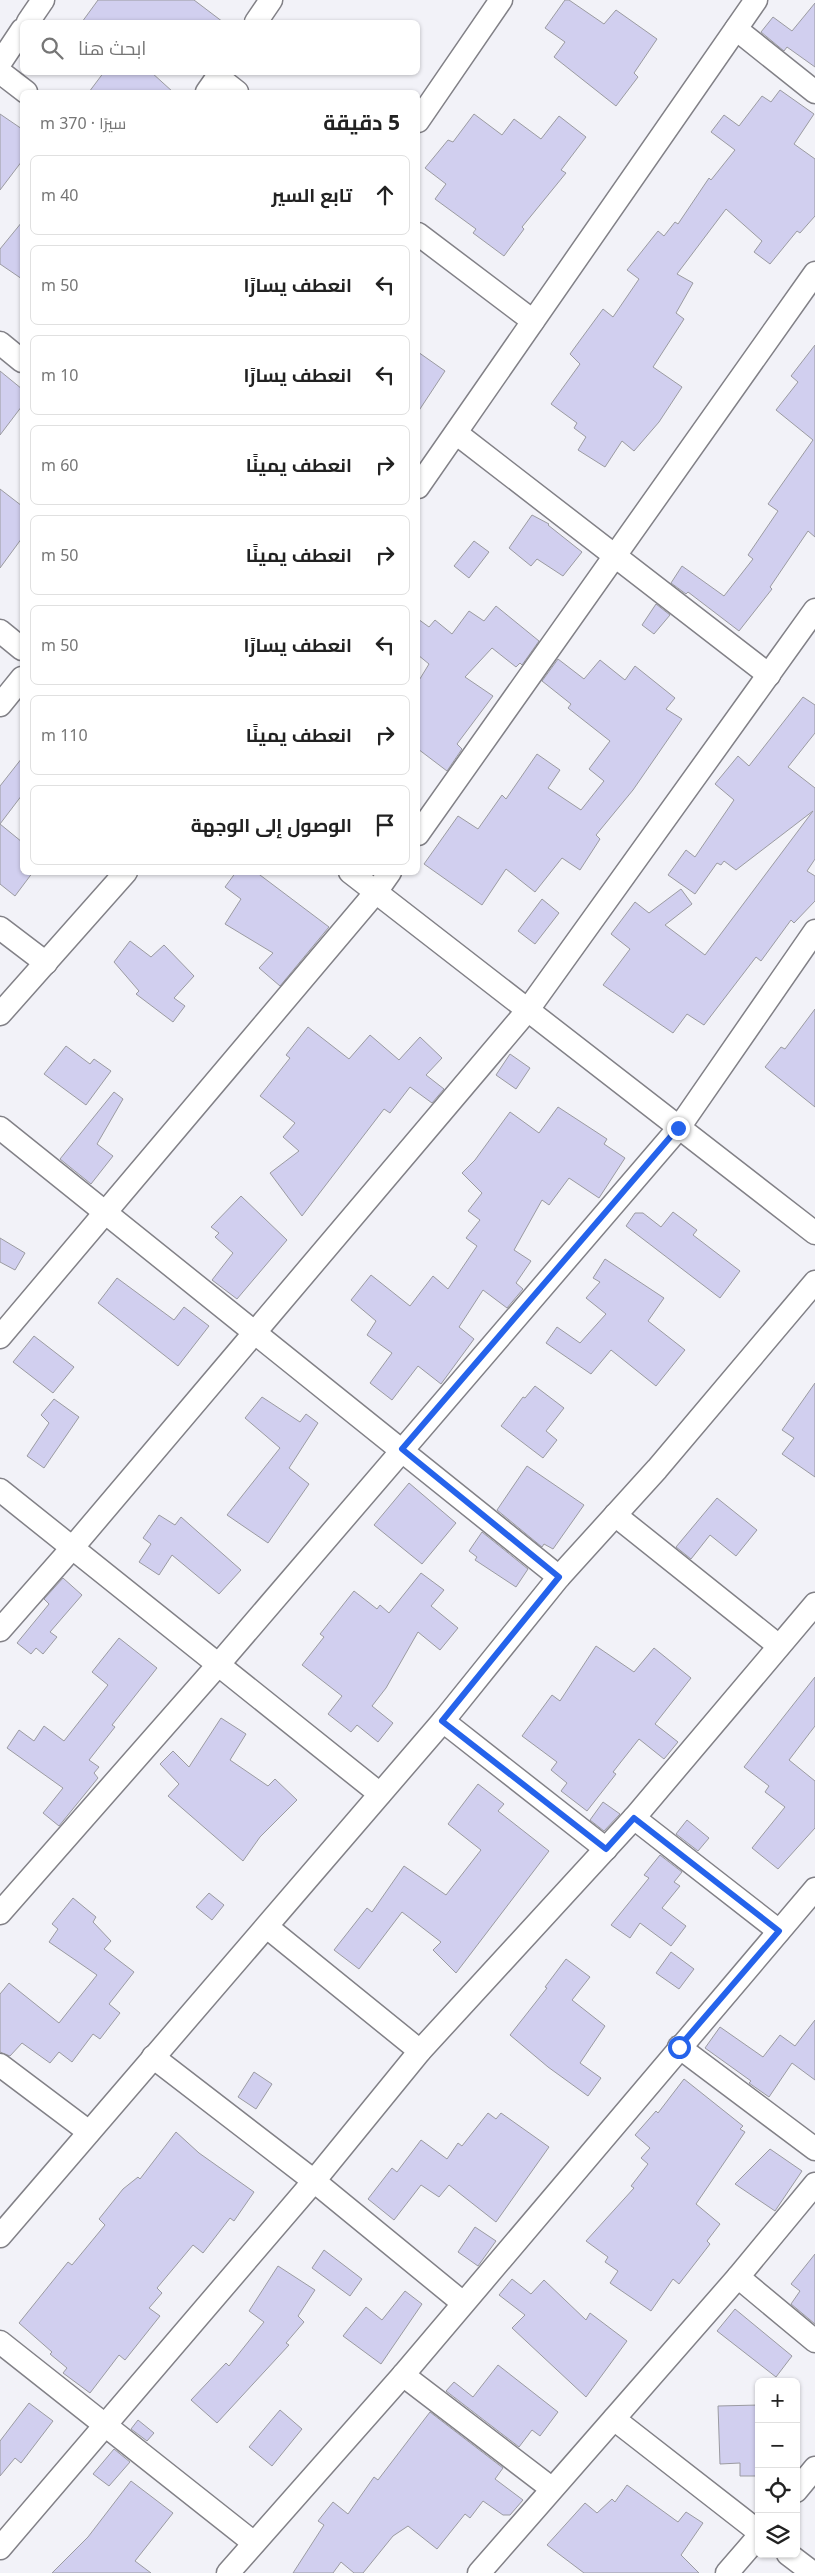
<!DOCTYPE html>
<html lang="ar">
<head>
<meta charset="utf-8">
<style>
  :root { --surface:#fff; --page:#f6f6f6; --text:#222; --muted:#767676; --line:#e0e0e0 }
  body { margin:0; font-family:"Noto Sans",Cairo,sans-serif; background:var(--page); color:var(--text); direction:rtl }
  .controls { position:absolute; right:15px; bottom:15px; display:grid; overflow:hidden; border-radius:8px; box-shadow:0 1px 4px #0004 }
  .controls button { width:45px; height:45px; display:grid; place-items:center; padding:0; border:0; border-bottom:1px solid var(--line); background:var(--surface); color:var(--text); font:25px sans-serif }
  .stop { position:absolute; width:15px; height:15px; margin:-11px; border:4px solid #2563eb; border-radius:50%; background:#fff }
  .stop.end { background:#2563eb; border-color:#fff; box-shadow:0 1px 5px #0008 }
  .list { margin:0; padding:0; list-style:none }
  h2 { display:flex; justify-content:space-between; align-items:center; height:65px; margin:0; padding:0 20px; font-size:21px }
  h2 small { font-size:16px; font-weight:400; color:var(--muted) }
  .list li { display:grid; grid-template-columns:32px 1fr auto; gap:15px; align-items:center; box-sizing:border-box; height:80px; margin:0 10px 10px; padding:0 10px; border:1px solid var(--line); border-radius:8px }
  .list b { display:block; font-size:19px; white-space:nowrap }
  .list em { font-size:16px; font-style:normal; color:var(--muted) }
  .icon { flex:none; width:28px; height:28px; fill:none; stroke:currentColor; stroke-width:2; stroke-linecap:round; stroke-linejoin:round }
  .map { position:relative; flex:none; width:815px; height:2573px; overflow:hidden; direction:ltr }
  .search { position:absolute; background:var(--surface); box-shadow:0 1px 4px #0004; left:20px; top:20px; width:400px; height:55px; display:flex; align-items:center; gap:12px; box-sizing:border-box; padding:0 18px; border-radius:8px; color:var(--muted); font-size:19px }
  .panel { position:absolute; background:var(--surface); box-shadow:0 1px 4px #0004; left:20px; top:90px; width:400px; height:785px; border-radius:8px; direction:rtl }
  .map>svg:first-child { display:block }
  .building { fill:#d1cfef; stroke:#9b9ba1 }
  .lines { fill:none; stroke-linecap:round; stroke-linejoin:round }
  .street-casing { stroke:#828187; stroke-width:25 }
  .street { stroke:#fff; stroke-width:22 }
  .route { stroke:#2563eb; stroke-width:6 }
</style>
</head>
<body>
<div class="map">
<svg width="815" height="2573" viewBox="0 0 815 2573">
  <rect width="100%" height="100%" fill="#f2f2f8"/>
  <g class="building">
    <polygon points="98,0 194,0 223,22 82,22"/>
    <polygon points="565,0 569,0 604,24 616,10 657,39 634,73 638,77 616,106 554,57 565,42 545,28"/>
    <polygon points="815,3 815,67 787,47 784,51 761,32 773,17 792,31"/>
    <polygon points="104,72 151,72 173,92 89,92"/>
    <polygon points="780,90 814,114 794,144 815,159 815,216 800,233 797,231 770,264 754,252 762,241 726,209 677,274 693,283 676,313 684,319 653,367 682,387 659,422 634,451 622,441 605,467 578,450 586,437 574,428 577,423 551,404 580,364 570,354 603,309 613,317 639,279 627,270 658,231 664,236 675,222 678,224 709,178 711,180 735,150 711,132 724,115 739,126 762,96 771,102"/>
    <polygon points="0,114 22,129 22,161 0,190"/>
    <polygon points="474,114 502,135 514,119 541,139 559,116 586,137 561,170 566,173 522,227 524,229 504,256 473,233 476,229 435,199 446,184 425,168 448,140 453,142"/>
    <polygon points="22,222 22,279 0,264 0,249"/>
    <polygon points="815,345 815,537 808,531 770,587 772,589 739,631 688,592 686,594 671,583 682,566 724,596 753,559 748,555 778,511 768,504 813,440 776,410 798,382 791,376"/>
    <polygon points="418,352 445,371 418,412"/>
    <polygon points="0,371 22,389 22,406 0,435"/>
    <polygon points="0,489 22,506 22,538 0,568"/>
    <polygon points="532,515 549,524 548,525 582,552 563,576 537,559 531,566 509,548"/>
    <polygon points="474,541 489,552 469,578 454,566"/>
    <polygon points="656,604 670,615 654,634 642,625"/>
    <polygon points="496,606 539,641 522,665 520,663 516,667 492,648 465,677 493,696 457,744 462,749 447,771 418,749 418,682 429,664 418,655 418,619 429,627 435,620 452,634 469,611 484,621"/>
    <polygon points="558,659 584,679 600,660 625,680 635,666 675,698 666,709 682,719 633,790 596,835 600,839 580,870 562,858 535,892 506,869 482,905 424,864 458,816 478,829 502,795 506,799 537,754 560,770 548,788 581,810 604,781 589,769 610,741 568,708 571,704 542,681"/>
    <polygon points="803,697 815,705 815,733 788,767 815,788 815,859 807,871 815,876 815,901 794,923 791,920 761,961 756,957 704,1025 687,1014 673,1033 603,985 630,949 611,934 635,902 649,913 681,889 692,904 665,925 705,955 813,811 736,870 724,861 721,865 717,863 695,894 668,875 686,850 695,857 734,800 715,784 738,756 749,766"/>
    <polygon points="22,758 22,795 0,824 22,842 22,872 33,872 15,896 0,884 0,786"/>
    <polygon points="236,872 256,872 329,927 280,986 259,968 273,953 225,924 241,899 225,887"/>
    <polygon points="542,899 559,913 535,944 518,931"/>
    <polygon points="130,941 151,957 164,945 194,976 174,998 185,1006 173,1022 136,994 139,991 114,962"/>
    <polygon points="815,1009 815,1107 765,1067 781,1047 785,1049"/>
    <polygon points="308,1027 349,1059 370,1035 399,1060 420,1037 442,1058 426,1075 444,1089 432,1103 410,1087 390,1113 384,1109 302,1216 270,1173 299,1151 283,1137 295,1123 260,1096 290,1058 286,1055"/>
    <polygon points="66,1046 90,1064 94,1059 111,1071 86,1105 44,1074"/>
    <polygon points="510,1054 530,1068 516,1089 496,1075"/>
    <polygon points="114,1092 123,1099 97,1144 113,1156 91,1184 60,1159"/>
    <polygon points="558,1107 607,1139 604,1144 625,1158 599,1198 569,1178 549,1205 542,1200 514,1250 531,1261 516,1283 523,1289 507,1308 483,1290 459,1327 474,1339 441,1384 418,1366 392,1400 370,1383 392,1353 367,1335 376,1321 351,1300 371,1275 410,1306 433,1276 448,1289 477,1246 466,1238 480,1220 468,1211 482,1193 462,1173 475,1160 510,1112 539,1133"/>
    <polygon points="241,1196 287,1240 237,1299 212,1280 233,1253 215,1237 219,1233 211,1227"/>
    <polygon points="673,1212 697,1230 693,1235 740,1271 720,1298 626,1226 635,1213 643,1213 661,1227"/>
    <polygon points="0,1238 25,1253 15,1270 0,1262"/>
    <polygon points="605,1259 664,1298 648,1321 685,1350 656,1386 611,1350 591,1374 546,1343 557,1327 580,1343 606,1314 586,1298 600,1282 593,1278"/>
    <polygon points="117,1278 174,1320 184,1307 209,1326 178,1366 98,1303"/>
    <polygon points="34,1336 74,1367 53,1393 13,1362"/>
    <polygon points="815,1383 815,1477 782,1454 794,1438 782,1430"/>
    <polygon points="535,1386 564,1408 546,1431 557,1440 543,1458 501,1426 523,1397 525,1398"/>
    <polygon points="262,1397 300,1422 306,1414 318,1423 289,1468 309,1484 268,1543 227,1515 280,1448 245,1418"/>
    <polygon points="54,1399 79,1417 44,1468 27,1456 49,1423 41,1415"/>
    <polygon points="527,1466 584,1505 553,1549 544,1544 542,1547 497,1510"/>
    <polygon points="409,1483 456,1523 422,1564 374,1525"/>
    <polygon points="717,1498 757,1530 736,1556 710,1535 691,1559 676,1547"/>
    <polygon points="159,1515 175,1525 181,1517 241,1570 219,1594 172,1555 159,1575 139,1562 151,1544 143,1538"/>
    <polygon points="482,1532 528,1569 516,1587 475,1560 477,1557 469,1551"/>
    <polygon points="421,1573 444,1590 431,1606 458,1628 440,1650 418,1632 386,1688 372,1706 393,1723 378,1742 357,1725 351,1732 328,1714 342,1696 302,1665 324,1637 320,1634 354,1591 377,1609 380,1605 389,1613"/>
    <polygon points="63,1578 82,1595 50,1632 57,1637 43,1654 36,1648 31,1654 17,1643 49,1604 44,1599"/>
    <polygon points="119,1638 157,1668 112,1725 115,1727 89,1760 99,1767 94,1773 98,1778 59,1826 43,1813 63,1788 7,1748 19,1730 34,1741 44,1726 64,1741 108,1685 92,1672"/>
    <polygon points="596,1646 634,1672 654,1648 691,1678 655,1724 678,1742 664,1759 639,1739 613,1772 616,1774 587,1811 561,1791 567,1783 551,1770 557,1762 522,1736 552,1695 560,1701"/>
    <polygon points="815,1677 815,1726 789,1760 815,1781 815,1828 778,1869 752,1848 785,1807 765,1792 769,1786 744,1767"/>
    <polygon points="221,1718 246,1734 230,1760 268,1786 275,1779 297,1800 260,1837 243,1861 168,1796 179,1784 160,1764 173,1751 189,1767"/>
    <polygon points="478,1784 504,1804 498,1811 549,1851 456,1973 433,1950 441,1942 402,1912 359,1969 334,1950 367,1908 372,1912 404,1866 446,1895 481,1850 448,1824"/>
    <polygon points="603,1802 620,1814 604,1831 590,1820"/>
    <polygon points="687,1820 709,1838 698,1851 676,1834"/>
    <polygon points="660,1855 682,1872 674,1882 680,1886 662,1908 686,1926 671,1946 640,1923 630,1938 611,1925 649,1878 644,1875"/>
    <polygon points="209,1893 224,1905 212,1920 196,1907"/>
    <polygon points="73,1898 96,1917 93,1922 111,1941 104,1949 134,1972 109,2004 120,2013 100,2039 93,2034 72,2062 59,2052 50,2063 22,2043 10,2056 0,2052 0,1994 9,1983 59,2023 97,1975 49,1942 58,1929 52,1924"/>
    <polygon points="671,1952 694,1969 679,1989 656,1973"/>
    <polygon points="566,1959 590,1977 572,2000 605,2026 580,2063 601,2078 588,2096 548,2067 510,2035 547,1988 545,1987"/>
    <polygon points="815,2020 815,2080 792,2063 769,2097 749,2083 751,2081 705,2048 720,2027 763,2057 780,2035 795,2046"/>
    <polygon points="254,2072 272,2084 256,2109 238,2097"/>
    <polygon points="684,2079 743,2126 740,2129 745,2132 696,2204 720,2224 707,2241 710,2244 679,2284 673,2279 651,2311 610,2283 618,2271 605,2262 608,2257 586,2241 634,2188 631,2186 648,2164 641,2158 650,2148 635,2135 656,2111 658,2113"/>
    <polygon points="488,2113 496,2119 501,2113 549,2147 496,2222 449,2185 439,2197 421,2185 394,2220 368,2199 392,2168 397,2172 421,2140 447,2159 458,2143 462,2146"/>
    <polygon points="176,2132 199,2153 254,2192 234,2221 230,2218 203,2253 193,2245 157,2288 162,2293 149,2308 160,2316 125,2360 119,2355 90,2393 63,2373 67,2368 50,2354 52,2352 19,2323 68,2262 72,2265 105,2225 99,2219 123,2189 138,2177 140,2179"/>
    <polygon points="770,2149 802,2171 775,2211 735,2184"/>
    <polygon points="475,2227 496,2241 478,2266 458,2252"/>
    <polygon points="324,2250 362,2279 350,2296 312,2268"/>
    <polygon points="815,2254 815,2324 791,2304 800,2291 791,2284"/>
    <polygon points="278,2266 315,2290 298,2316 304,2322 286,2343 289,2345 217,2423 191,2400 226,2363 229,2366 264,2322 249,2311"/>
    <polygon points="512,2279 531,2294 544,2280 586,2320 590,2313 627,2341 586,2397 512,2328 525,2315 499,2295"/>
    <polygon points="405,2291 422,2304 381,2364 343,2336 366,2307 382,2320"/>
    <polygon points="735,2309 792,2356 776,2377 717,2331"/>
    <polygon points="498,2365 558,2412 540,2436 532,2430 519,2447 446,2391 454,2382 473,2397"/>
    <polygon points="29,2403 53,2421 21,2463 15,2458 0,2476 0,2441"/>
    <polygon points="759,2405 759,2476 740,2476 740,2463 720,2464 718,2406"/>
    <polygon points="280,2410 302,2429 272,2466 249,2447"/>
    <polygon points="430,2412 503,2468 495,2479 523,2500 510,2515 503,2515 483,2501 470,2518 465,2514 437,2549 408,2526 393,2536 363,2573 354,2573 341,2562 333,2573 293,2573 324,2525 318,2521 333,2502 348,2514 374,2477 378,2480"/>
    <polygon points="138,2420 154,2433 147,2441 131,2429"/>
    <polygon points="114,2449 130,2462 109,2486 93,2474"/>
    <polygon points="131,2481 173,2513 135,2561 151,2573 52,2573 88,2537"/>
    <polygon points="627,2485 678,2522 686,2512 703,2523 681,2555 699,2573 584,2573 547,2545 585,2503 597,2513 612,2499 615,2502"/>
  </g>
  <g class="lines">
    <defs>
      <g id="street">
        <polyline points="28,22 43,0"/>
        <polyline points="256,22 271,0"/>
        <polyline points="736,29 815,92"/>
        <polyline points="0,63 22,30"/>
        <polyline points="0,72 26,92"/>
        <polyline points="218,77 237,92"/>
        <polyline points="207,92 221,72"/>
        <polyline points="418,121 501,0"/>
        <polyline points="418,234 533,321"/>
        <polyline points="0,343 22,361"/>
        <polyline points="456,433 769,675"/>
        <polyline points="418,487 756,0"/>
        <polyline points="0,631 22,649"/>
        <polyline points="0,705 22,678"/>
        <polyline points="418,834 815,273"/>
        <polyline points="350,872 815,1233"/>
        <polyline points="0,928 46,963"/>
        <polyline points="0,1014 126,872"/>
        <polyline points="0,1128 559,1577"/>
        <polyline points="0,1337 376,892 390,872"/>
        <polyline points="0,1490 380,1794"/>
        <polyline points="615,1515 779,1646"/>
        <polyline points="0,1630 73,1547 527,1011 815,610"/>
        <polyline points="443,1721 606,1849"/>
        <polyline points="634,1818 779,1931"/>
        <polyline points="0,1913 218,1665 678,1129 815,931"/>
        <polyline points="267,1927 420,2051"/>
        <polyline points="679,2047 815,2149"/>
        <polyline points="153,2057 314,2181 463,2303"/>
        <polyline points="0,2065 89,2132"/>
        <polyline points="0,2236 443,1721 559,1577 657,1469 815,1282"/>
        <polyline points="738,2277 815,2341"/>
        <polyline points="0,2342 254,2543"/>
        <polyline points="403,2375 551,2488"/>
        <polyline points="614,2419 759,2532"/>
        <polyline points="796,2491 815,2468"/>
        <polyline points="0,2548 314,2181 420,2051 634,1818 815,1604"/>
        <polyline points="788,2554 813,2573"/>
        <polyline points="228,2573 403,2375 815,1889"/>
        <polyline points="479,2573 738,2277 815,2184"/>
        <polyline points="727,2573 759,2536"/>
      </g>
    </defs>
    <use href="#street" class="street-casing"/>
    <use href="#street" class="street"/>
  </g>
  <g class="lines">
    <polyline class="route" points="678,1128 402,1449 559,1577 442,1721 606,1849 634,1818 779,1931 679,2047"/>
  </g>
</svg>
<div class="controls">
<button>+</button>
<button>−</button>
<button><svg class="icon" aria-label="locate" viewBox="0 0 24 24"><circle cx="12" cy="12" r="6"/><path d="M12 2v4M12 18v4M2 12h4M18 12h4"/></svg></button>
<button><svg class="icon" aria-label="layers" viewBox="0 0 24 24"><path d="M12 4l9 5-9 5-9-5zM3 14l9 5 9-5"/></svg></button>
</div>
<div class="stop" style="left:679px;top:2047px"></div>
<div class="stop end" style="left:678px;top:1128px"></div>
<div class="search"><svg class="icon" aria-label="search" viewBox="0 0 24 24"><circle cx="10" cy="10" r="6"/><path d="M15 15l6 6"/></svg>ابحث هنا</div>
<section class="panel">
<h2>5 دقيقة<small>سيرًا · 370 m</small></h2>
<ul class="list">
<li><svg class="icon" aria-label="ahead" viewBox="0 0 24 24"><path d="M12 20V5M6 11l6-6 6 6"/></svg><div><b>تابع السير</b></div><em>40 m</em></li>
<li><svg class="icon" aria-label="left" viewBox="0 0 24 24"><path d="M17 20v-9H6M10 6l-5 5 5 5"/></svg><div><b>انعطف يسارًا</b></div><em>50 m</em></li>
<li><svg class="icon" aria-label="left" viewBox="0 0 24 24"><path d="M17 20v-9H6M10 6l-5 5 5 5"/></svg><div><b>انعطف يسارًا</b></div><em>10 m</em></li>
<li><svg class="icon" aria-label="right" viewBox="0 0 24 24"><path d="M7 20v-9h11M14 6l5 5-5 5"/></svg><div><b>انعطف يمينًا</b></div><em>60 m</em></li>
<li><svg class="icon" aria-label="right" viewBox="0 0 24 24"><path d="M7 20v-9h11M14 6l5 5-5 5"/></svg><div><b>انعطف يمينًا</b></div><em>50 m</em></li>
<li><svg class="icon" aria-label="left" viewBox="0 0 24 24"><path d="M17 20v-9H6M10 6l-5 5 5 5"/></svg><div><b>انعطف يسارًا</b></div><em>50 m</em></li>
<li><svg class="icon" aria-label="right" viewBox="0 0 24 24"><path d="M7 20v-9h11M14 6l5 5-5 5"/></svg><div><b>انعطف يمينًا</b></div><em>110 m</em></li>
<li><svg class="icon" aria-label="arrive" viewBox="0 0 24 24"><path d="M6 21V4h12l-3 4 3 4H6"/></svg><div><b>الوصول إلى الوجهة</b></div></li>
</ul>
</section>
</div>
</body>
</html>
